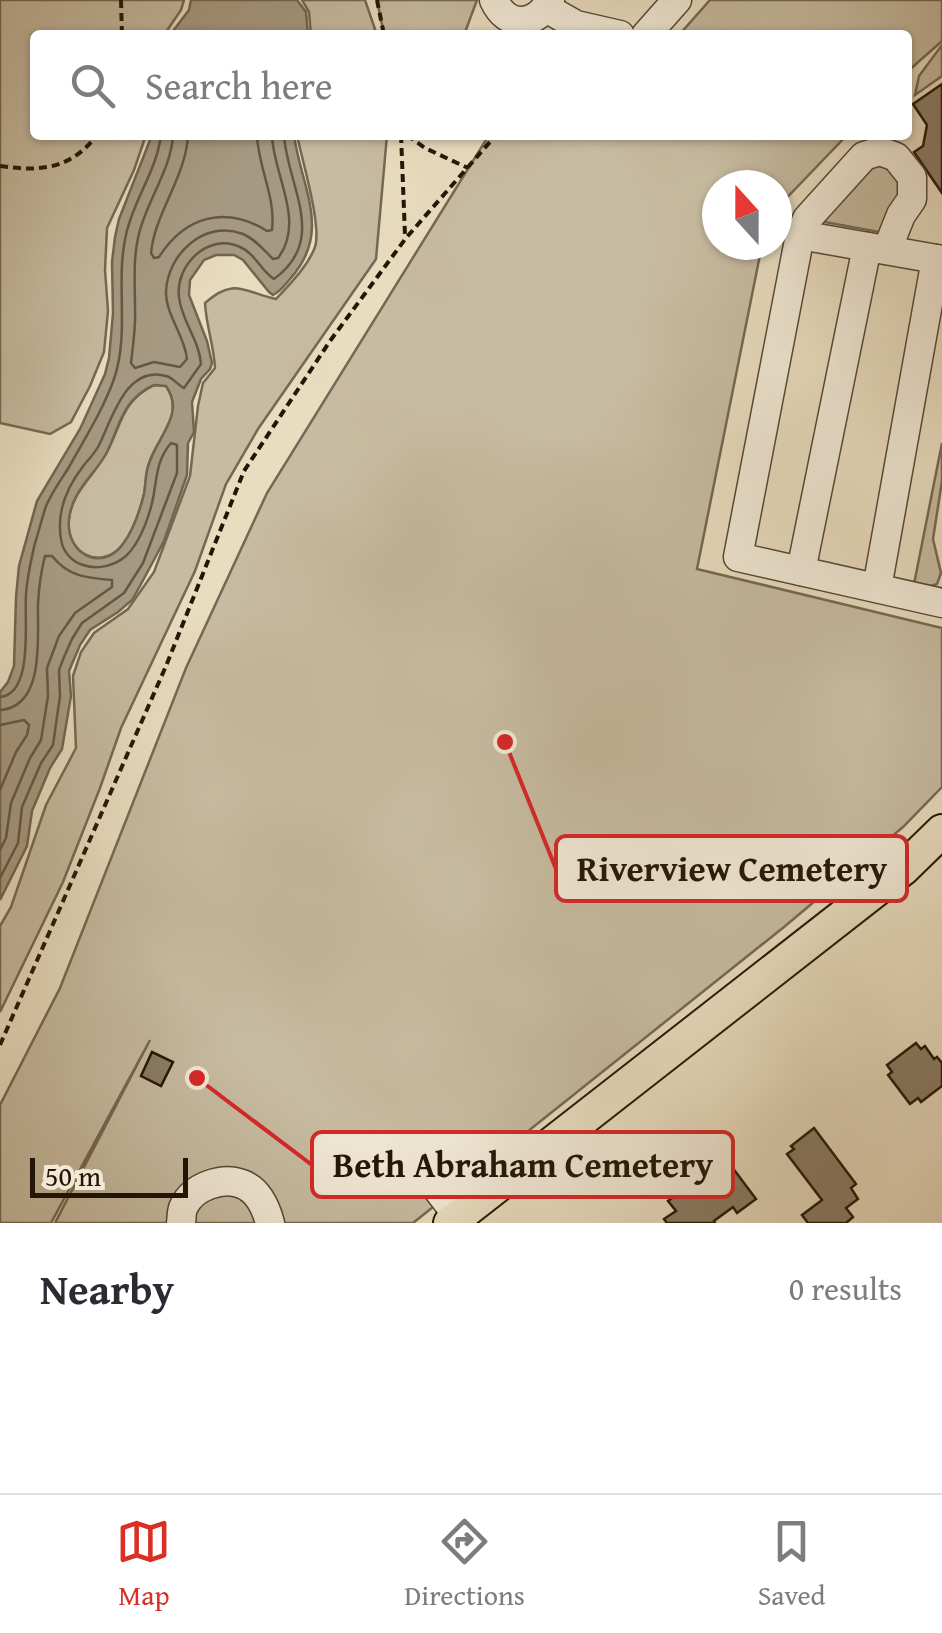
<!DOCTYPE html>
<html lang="en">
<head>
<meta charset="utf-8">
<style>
  :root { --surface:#fff; --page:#f2f2f3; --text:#2b2b33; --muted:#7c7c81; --line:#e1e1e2; --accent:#d93025 }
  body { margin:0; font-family:"Gentium Book Plus",serif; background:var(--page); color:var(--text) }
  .compass { position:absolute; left:702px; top:170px; width:90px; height:90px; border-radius:50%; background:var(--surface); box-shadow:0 2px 8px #0004; rotate:339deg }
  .scale { position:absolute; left:30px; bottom:25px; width:158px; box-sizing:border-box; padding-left:10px; border:5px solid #231607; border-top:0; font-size:28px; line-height:35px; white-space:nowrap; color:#231607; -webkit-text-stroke:8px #f1e9d6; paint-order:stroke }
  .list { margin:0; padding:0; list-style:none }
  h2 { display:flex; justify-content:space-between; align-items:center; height:130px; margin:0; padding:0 40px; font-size:42px }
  h2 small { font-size:32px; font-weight:400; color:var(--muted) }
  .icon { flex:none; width:55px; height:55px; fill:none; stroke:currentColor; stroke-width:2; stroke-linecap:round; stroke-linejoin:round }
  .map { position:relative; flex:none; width:942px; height:1223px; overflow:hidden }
  .search { position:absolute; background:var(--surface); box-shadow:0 2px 8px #0004; left:30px; right:30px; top:30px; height:110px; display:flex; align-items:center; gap:25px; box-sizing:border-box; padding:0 35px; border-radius:10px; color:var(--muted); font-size:38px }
  .sheet { height:270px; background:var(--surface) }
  nav { display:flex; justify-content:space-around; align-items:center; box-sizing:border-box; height:140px; border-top:2px solid var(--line); background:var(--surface); font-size:28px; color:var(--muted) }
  nav a { display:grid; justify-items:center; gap:5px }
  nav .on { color:var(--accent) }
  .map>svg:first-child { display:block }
  .green { fill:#c7bba1; stroke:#756854; stroke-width:2.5 }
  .water { fill:#a69981; stroke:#726550; stroke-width:2.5; fill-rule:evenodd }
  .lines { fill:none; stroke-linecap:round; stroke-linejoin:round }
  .shore { stroke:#645844; stroke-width:2.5 }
  .building { fill:#8a7d67; stroke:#231607; stroke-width:2.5 }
  .minor-casing { stroke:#544835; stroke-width:31 }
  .major-casing { stroke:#231607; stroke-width:36 }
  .path { stroke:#231607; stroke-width:4; stroke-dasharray:8 5; stroke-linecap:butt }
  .minor { stroke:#f1e9d6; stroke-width:28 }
  .major { stroke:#e9ddc0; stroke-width:32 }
  .leader { fill:none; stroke:#d62828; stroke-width:4 }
  .callout-dot { fill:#d62828; stroke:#f1e9d6; stroke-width:4 }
  .callout { fill:#f1e9d6; stroke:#d62828; stroke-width:4 }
  .callout-label { font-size:35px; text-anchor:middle; font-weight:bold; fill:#231607 }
</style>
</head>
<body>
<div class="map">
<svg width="942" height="1223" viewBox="0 0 942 1223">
  <rect width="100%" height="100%" fill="#e9ddc0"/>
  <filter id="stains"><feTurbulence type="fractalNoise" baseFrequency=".002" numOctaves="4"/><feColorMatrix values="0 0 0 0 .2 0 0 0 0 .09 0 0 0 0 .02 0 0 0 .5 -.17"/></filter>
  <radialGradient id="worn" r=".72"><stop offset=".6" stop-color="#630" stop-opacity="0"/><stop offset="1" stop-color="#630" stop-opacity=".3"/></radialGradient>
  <g class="green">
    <polygon points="0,0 184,0 181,10 164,35 35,35 35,135 146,135 134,170 107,228 105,270 108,311 104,352 90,386 71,422 50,434 0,423"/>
    <polygon points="302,0 365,0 377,35 311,35 309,12"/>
    <polygon points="377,0 477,0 464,35 384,35"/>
    <polygon points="710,0 942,0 942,41 907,72 907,35 679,35"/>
    <polygon points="942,45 942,76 915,95 919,76"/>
    <path d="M 297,135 L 387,135 L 376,259 L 258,429 L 226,484 L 195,571 L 121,728 L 100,788 L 63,882 L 0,1012 L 0,926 L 11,907 L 46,805 L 76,748 L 73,676 L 81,652 L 94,633 L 128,609 L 154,572 L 190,476 L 198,406 L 203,383 L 215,368 C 214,346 206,325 205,303 C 234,277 244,292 276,299 C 290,284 308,266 315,247 C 322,226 302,160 297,135 Z"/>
    <polygon points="489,135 847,135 777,208 777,185 717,185 717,245 762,245 697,569 942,628 942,787 903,827 784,927 413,1223 55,1223 150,1040 51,1223 0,1223 0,1105 60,988 186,668 267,493"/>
    <polygon points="878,164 888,165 903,188 884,229 879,232 819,221 871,168"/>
    <path d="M 154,385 L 166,386 C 186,414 157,437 149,463 C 145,474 146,484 144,494 C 140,510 133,531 123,544 C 102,572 65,554 69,519 C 72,491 95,475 107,452 C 122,423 122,401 154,385 Z"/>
    <polygon points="942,443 942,481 933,539 941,573 937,584 928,587 914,584"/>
  </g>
  <g class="water">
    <polygon points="191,0 297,0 306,12 308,35 170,35 189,10"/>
    <path d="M 152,135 L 294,135 C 301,188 333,231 290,279 C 284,286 281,291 273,295 L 269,292 L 243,260 L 234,255 L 216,255 L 204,260 L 190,280 L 189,295 L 207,341 L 212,363 L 210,369 L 201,379 L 192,402 L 194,432 L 188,443 L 187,475 L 164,541 L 140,586 L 132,600 L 118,612 L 90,630 L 80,645 L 69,671 L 71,696 L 62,749 L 50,768 L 32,811 L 27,846 L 0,900 L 0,692 L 8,682 L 14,666 L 16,597 L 19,566 L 37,501 L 80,429 L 105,374 L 109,358 L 113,313 L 112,262 L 115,237 L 119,219 ZM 154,385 L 166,386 C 186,414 157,437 149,464 C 145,474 146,484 144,494 C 140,510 133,531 123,544 C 102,573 65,554 69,519 C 72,490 95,475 107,452 C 121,423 122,400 154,385 Z"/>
  </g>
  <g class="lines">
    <g class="shore">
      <path d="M 173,135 C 171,171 145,203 138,238 C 133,261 135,285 135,308 C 136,326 133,345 131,363 L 135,368 L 154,362 L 180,367 L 187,359 C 185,336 166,316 166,292 C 167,255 204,219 243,234 C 255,239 264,250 273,259 L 278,258 C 306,221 273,175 272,135"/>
      <path d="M 188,135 C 186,177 155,212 151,253 L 154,258 L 159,257 C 185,216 226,205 267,231 L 272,230 C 276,197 258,167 257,135"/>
      <path d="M 0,697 C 34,694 24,620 26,595 C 27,577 31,560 35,543 C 39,531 42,518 46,506 C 52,492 61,480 69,467 C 85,438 103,410 114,379 C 130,332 115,282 126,235 C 133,201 157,170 161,135"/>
      <path d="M 0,710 C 46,707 37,635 38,603 C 39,587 41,571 45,556 L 52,556 C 69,577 87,578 112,580 L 112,587 L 75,613 L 59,636 L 47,668 L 48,696 L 41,740 L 30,758 L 11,803 L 6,838 L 0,850"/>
      <polyline points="0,725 24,720 29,725 27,735 16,752 0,790"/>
      <path d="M 0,878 L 18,843 L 22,807 L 41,763 L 53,745 L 60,696 L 59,670 L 64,657 L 72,639 L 82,623 L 124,593 L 143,563 L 177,473 L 177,445 L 171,443 C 158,458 157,474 154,493 C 151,512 141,542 126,556 C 114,566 98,570 83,565 C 73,562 65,554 62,544 C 55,515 66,488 84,465 C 89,459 94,454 98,447 C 111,423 125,364 166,376 C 174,378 177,385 184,388 L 201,364 C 199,339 181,320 179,297 C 175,265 209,232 240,247 C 255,253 261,271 274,279 C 329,239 287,186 284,135"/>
    </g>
  </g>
  <g class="building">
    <polygon points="942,84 942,193 914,152 923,146 927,125 913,104"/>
    <polygon points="916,1043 921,1049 925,1046 934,1059 937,1057 942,1063 942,1086 921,1102 918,1098 910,1104 888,1075 892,1072 887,1065"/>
    <polygon points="152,1052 173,1062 161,1086 141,1076"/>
    <polygon points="814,1128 856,1184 851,1188 858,1199 846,1208 853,1217 846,1223 808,1223 802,1215 822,1200 787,1154 794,1149 791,1146"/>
    <polygon points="726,1159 756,1199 737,1213 733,1207 714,1221 715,1223 667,1223 664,1219 676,1211 668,1201 684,1189 688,1195 709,1179 706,1174"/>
  </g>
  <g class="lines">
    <defs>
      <g id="minor">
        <path d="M 494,0 C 507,29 536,27 550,0"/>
        <polyline points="546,8 576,25 620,35"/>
        <polyline points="646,35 677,0"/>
        <polyline points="800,235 942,260"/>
        <polyline points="887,250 901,215 912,199 912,177 896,157 880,151 864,156 807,219 800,235 738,557 942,603"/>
        <polyline points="801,571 867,247"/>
        <polyline points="877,588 936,259"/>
        <polyline points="418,1164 458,1216"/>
        <path d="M 181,1223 C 182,1217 181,1211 184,1206 C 193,1187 222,1176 242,1184 C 258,1190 266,1208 270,1223"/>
      </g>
      <polyline id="major" points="450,1223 903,869 942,831"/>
    </defs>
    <use href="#minor" class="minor-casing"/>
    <use href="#major" class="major-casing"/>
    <g class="path">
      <polyline points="121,0 122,35"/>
      <polyline points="377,0 384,35"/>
      <polyline points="401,135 405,235"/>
      <polyline points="407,135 425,148 468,168"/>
      <path d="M 0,166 C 41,172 71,169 97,135"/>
      <polyline points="0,1045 166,666 244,471 330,341 406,238 496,135"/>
    </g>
    <use href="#minor" class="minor"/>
    <use href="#major" class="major"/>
  </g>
  <path class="leader" d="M505 742L556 869M197 1078L312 1165"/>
  <g class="callout-dot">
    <circle cx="505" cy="742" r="10"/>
    <circle cx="197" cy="1078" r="10"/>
  </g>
  <g class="callout">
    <rect x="556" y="836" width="351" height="65" rx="10"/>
    <rect x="312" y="1132" width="421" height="65" rx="10"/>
  </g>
  <g class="callout-label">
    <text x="732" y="881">Riverview Cemetery</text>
    <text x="523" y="1177">Beth Abraham Cemetery</text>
  </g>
  <rect width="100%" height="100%" filter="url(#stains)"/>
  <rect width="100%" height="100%" fill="url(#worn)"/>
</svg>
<svg class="compass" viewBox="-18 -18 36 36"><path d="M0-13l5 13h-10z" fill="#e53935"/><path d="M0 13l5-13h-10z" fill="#7c7c81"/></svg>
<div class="scale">50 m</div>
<div class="search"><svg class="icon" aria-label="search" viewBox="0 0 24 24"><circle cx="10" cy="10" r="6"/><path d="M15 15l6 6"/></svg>Search here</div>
</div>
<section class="sheet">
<h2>Nearby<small>0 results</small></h2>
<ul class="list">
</ul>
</section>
<nav>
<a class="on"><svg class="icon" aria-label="map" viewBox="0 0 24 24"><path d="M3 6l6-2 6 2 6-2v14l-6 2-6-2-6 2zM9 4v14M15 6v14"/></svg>Map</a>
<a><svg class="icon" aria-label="directions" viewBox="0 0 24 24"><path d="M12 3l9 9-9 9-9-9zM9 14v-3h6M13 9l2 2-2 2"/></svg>Directions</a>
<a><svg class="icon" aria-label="saved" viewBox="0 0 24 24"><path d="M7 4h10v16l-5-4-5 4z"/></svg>Saved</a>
</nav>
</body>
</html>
